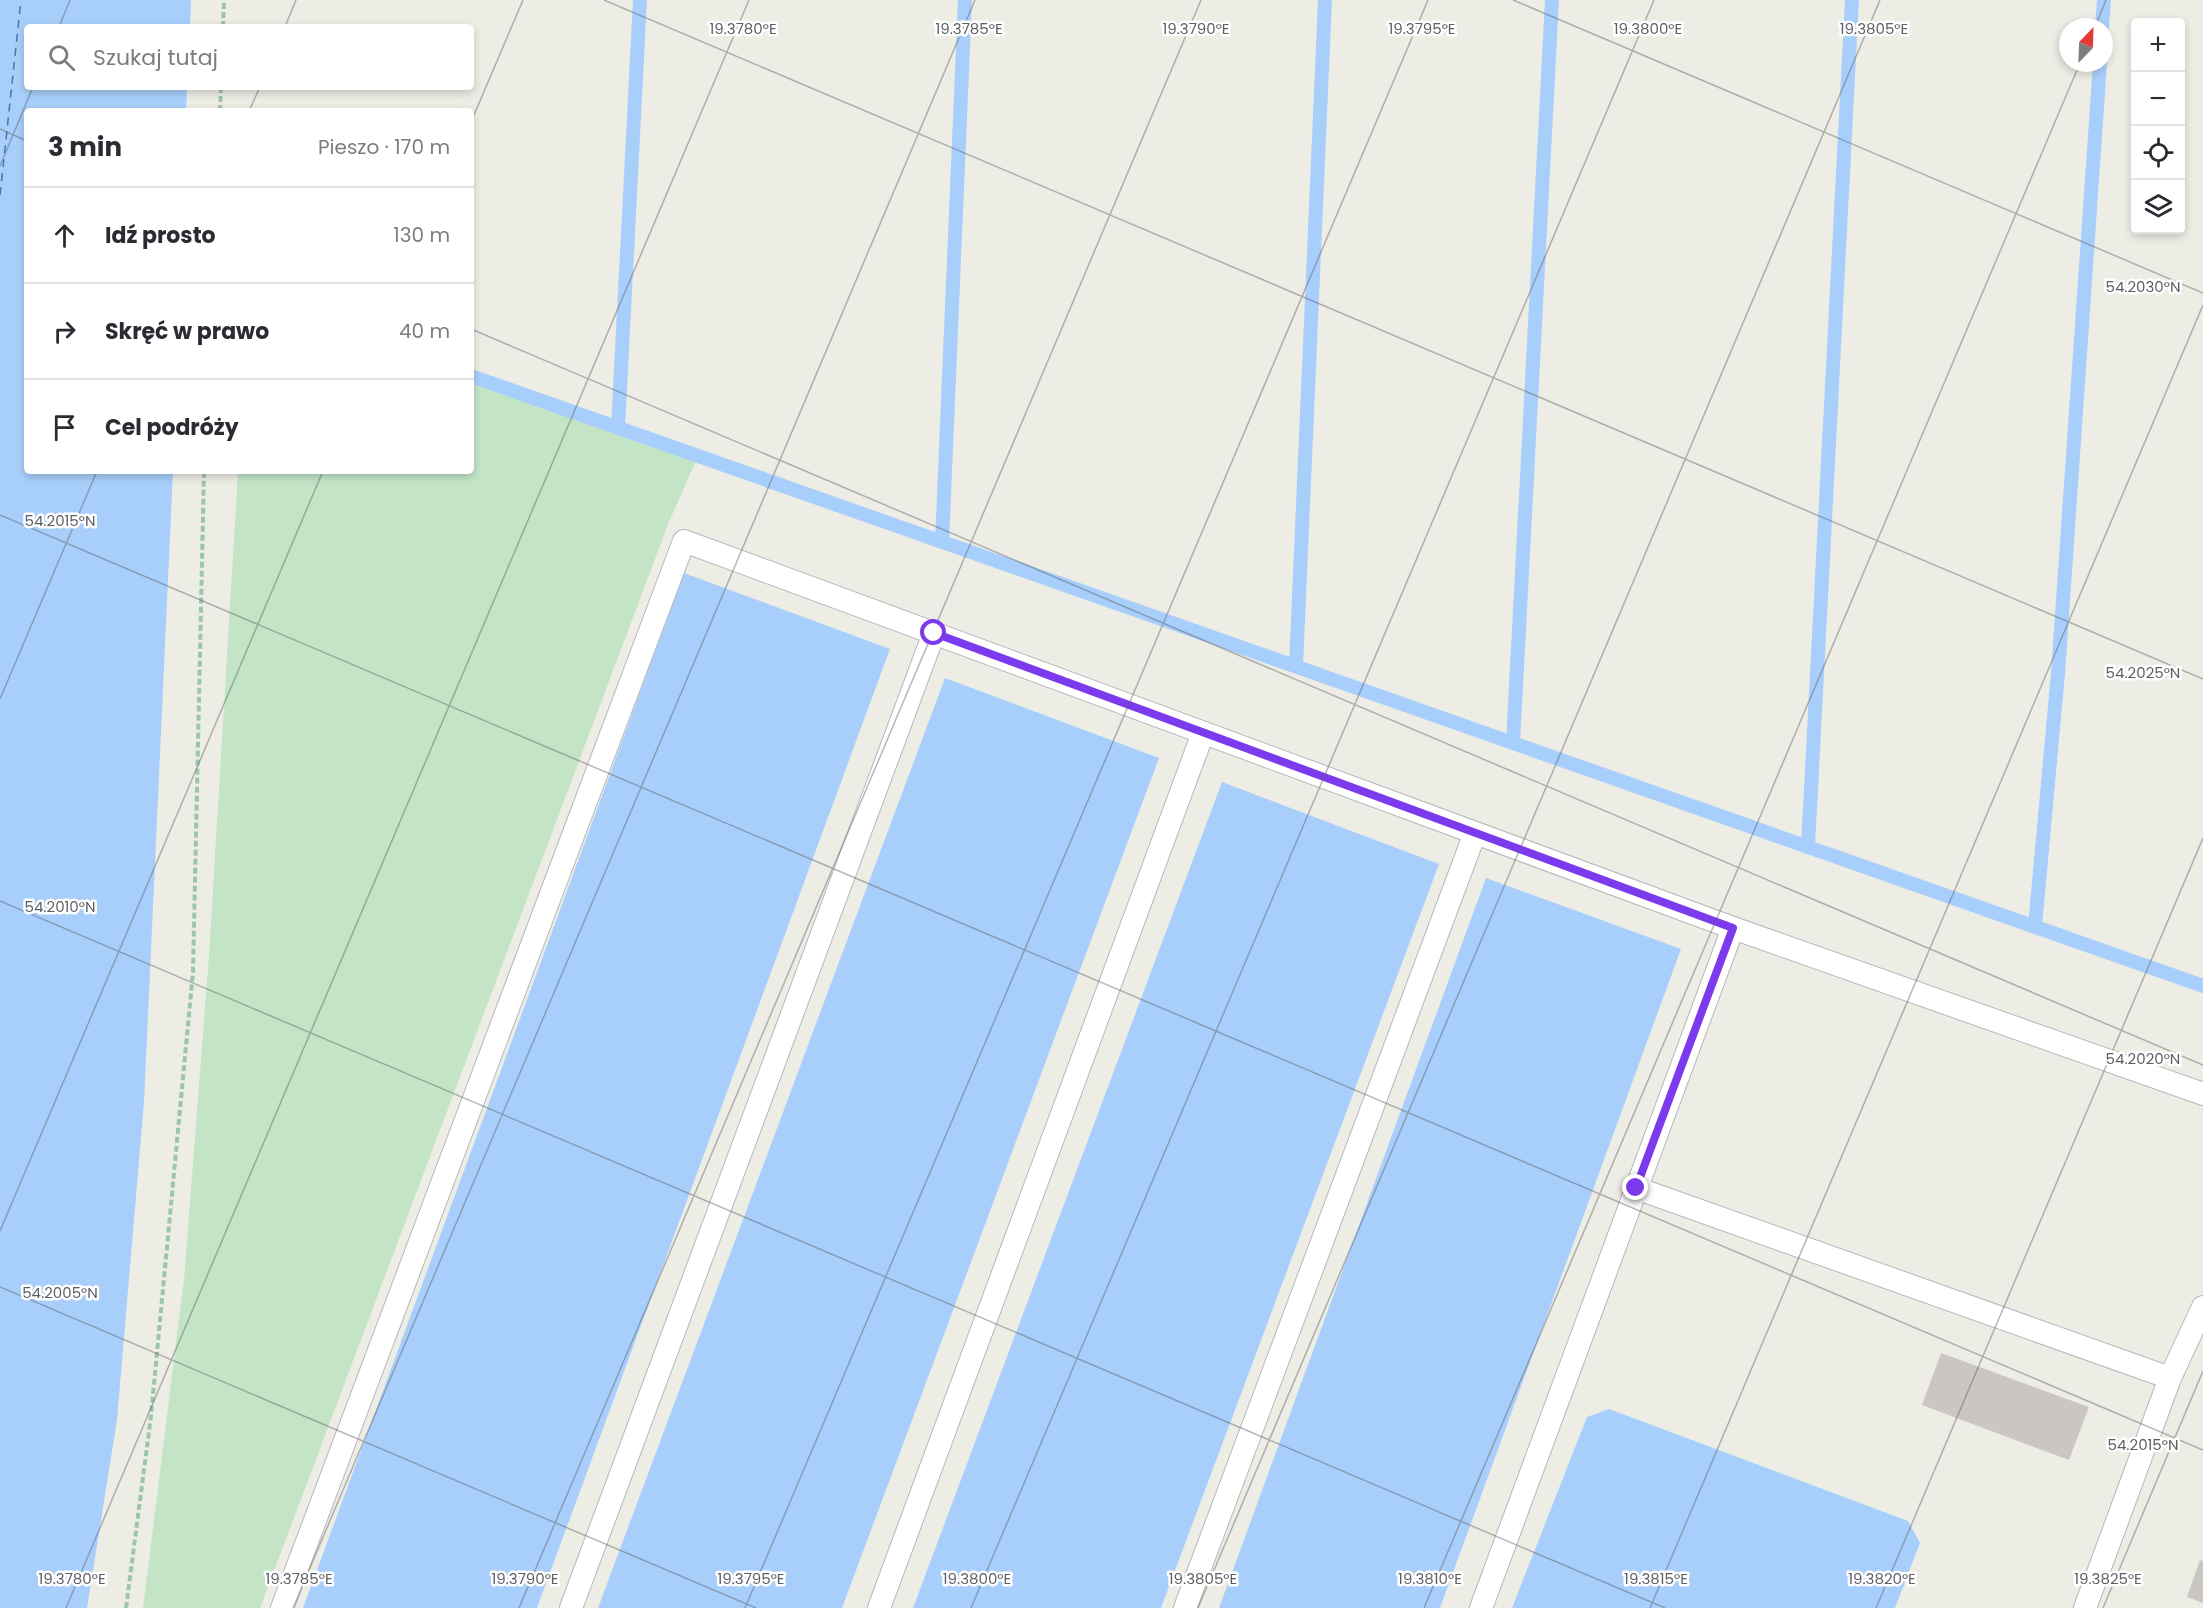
<!DOCTYPE html>
<html lang="pl">
<head>
<meta charset="utf-8">
<style>
  :root { --surface:#fff; --page:#f7f7f7; --text:#2b2b33; --muted:#7c7c81; --line:#e1e1e2 }
  body { margin:0; font-family:Poppins,sans-serif; background:var(--page); color:var(--text) }
  .controls { position:absolute; right:18px; top:18px; display:grid; overflow:hidden; border-radius:6px; box-shadow:0 3px 9px #0003 }
  .controls button { width:54px; height:54px; display:grid; place-items:center; padding:0; border:0; border-bottom:2px solid var(--line); background:var(--surface); color:var(--text); font:30px sans-serif }
  .compass { position:absolute; left:2059px; top:18px; width:54px; height:54px; border-radius:50%; background:var(--surface); box-shadow:0 3px 9px #0003; rotate:23deg }
  .stop { position:absolute; width:18px; height:18px; margin:-14px; border:4px solid #7c3aed; border-radius:50%; background:#fff }
  .stop.end { background:#7c3aed; border-color:#fff; box-shadow:0 2px 6px #0008 }
  .list { margin:0; padding:0; list-style:none }
  h2 { display:flex; justify-content:space-between; align-items:center; height:78px; margin:0; padding:0 24px; font-size:26px }
  h2 small { font-size:20px; font-weight:400; color:var(--muted) }
  .list li { display:grid; grid-template-columns:39px 1fr auto; gap:18px; align-items:center; box-sizing:border-box; height:96px; padding:0 24px; border-top:2px solid var(--line) }
  .list b { display:block; font-size:22px; white-space:nowrap }
  .list em { font-size:20px; font-style:normal; color:var(--muted) }
  .icon { flex:none; width:33px; height:33px; fill:none; stroke:currentColor; stroke-width:2; stroke-linecap:round; stroke-linejoin:round }
  .map { position:relative; flex:none; width:2203px; height:1608px; overflow:hidden }
  .search { position:absolute; background:var(--surface); box-shadow:0 3px 9px #0003; left:24px; top:24px; width:450px; height:66px; display:flex; align-items:center; gap:15px; box-sizing:border-box; padding:0 21px; border-radius:6px; color:var(--muted); font-size:22px }
  .panel { position:absolute; background:var(--surface); box-shadow:0 3px 9px #0003; left:24px; top:108px; width:450px; height:366px; border-radius:6px }
  .map>svg:first-child { display:block }
  .green { fill:#c3e5c6 }
  .water { fill:#a8cffb }
  .lines { fill:none; stroke-linecap:round; stroke-linejoin:round }
  .stream { stroke:#a8cffb; stroke-width:14 }
  .ferry { stroke:#4873b5; stroke-width:1.5; stroke-dasharray:8 6; stroke-linecap:butt }
  .building { fill:#cac7c2 }
  .lane-casing { stroke:#b5b7bb; stroke-width:24 }
  .path { stroke:#9cc5ac; stroke-width:4; stroke-dasharray:6 3; stroke-linecap:butt }
  .lane { stroke:#fff; stroke-width:22 }
  .route { stroke:#7c3aed; stroke-width:8 }
  .ticks { fill:none; stroke:#5d5f65; stroke-width:1.5; stroke-opacity:0.45 }
  .ticks-label { font-size:15px; text-anchor:middle; fill:#5d5f65; stroke:#fff; stroke-width:5; stroke-linejoin:round; paint-order:stroke }
</style>
</head>
<body>
<div class="map">
<svg width="2203" height="1608" viewBox="0 0 2203 1608">
  <rect width="100%" height="100%" fill="#eeede5"/>
  <polygon class="green" points="471,376 698,456 669,522 260,1608 143,1608 184,1279 209,956 238,471 471,471"/>
  <g class="water">
    <polygon points="0,0 191,0 190,27 27,27 27,87 187,87 186,111 27,111 27,471 173,471 144,1102 117,1420 87,1608 0,1608"/>
    <polygon points="684,573 890,649 537,1608 303,1608"/>
    <polygon points="945,678 1159,758 842,1608 598,1608"/>
    <polygon points="1222,782 1439,864 1161,1608 913,1608"/>
    <polygon points="1486,878 1681,949 1440,1608 1219,1608"/>
    <polygon points="1609,1409 1908,1521 1920,1543 1895,1608 1512,1608 1587,1417"/>
  </g>
  <g class="lines">
    <g class="stream">
      <polyline points="2102,27 2104,0"/>
      <polyline points="471,376 2203,986"/>
      <polyline points="618,428 640,0"/>
      <polyline points="942,542 965,0"/>
      <polyline points="1296,666 1325,0"/>
      <polyline points="1513,743 1552,0"/>
      <polyline points="1808,847 1852,0"/>
      <polyline points="2035,926 2058,673 2100,63"/>
    </g>
    <polyline class="ferry" points="0,195 21,0"/>
  </g>
  <g class="building">
    <polygon points="1941,1353 2089,1407 2069,1460 1922,1405"/>
    <polygon points="2200,1560 2203,1561 2203,1603 2187,1597"/>
  </g>
  <g class="lines">
    <defs>
      <g id="lane">
        <polyline points="1636,1188 2170,1378"/>
        <polyline points="282,1608 684,541 1733,928 2203,1094"/>
        <polyline points="571,1608 934,633"/>
        <polyline points="879,1608 1203,733"/>
        <polyline points="1185,1608 1475,833"/>
        <polyline points="1481,1608 1733,928"/>
        <polyline points="2085,1608 2170,1378 2203,1307"/>
      </g>
    </defs>
    <use href="#lane" class="lane-casing"/>
    <g class="path">
      <polyline points="223,27 224,0"/>
      <polyline points="220,111 221,87"/>
      <polyline points="126,1608 151,1416 193,972 204,471"/>
    </g>
    <use href="#lane" class="lane"/>
  </g>
  <g class="lines">
    <polyline class="route" points="934,633 1733,928 1636,1188"/>
  </g>
  <path class="ticks" d="M 604,0 L 2203,679M 1513,0 L 2203,293M 59,27 L 70,0M 285,27 L 296,0M 2095,27 L 2106,0M 249,111 L 260,87M 471,122 L 523,0M 0,129 L 27,141M 0,166 L 33,87M 471,329 L 2203,1065M 0,515 L 2203,1450M 0,699 L 97,471M 0,901 L 1665,1608M 0,1231 L 323,471M 0,1287 L 756,1608M 66,1608 L 749,0M 293,1608 L 975,0M 519,1608 L 1201,0M 745,1608 L 1428,0M 971,1608 L 1654,0M 1198,1608 L 1880,0M 1424,1608 L 2080,63M 1650,1608 L 2203,305M 1876,1608 L 2203,838M 2103,1608 L 2203,1371"/>
  <g class="ticks-label">
    <text x="743" y="34">19.3780°E</text>
    <text x="969" y="34">19.3785°E</text>
    <text x="1196" y="34">19.3790°E</text>
    <text x="1422" y="34">19.3795°E</text>
    <text x="1648" y="34">19.3800°E</text>
    <text x="1874" y="34">19.3805°E</text>
    <text x="2143" y="292">54.2030°N</text>
    <text x="60" y="526">54.2015°N</text>
    <text x="2143" y="678">54.2025°N</text>
    <text x="60" y="912">54.2010°N</text>
    <text x="2143" y="1064">54.2020°N</text>
    <text x="60" y="1298">54.2005°N</text>
    <text x="2143" y="1450">54.2015°N</text>
    <text x="72" y="1584">19.3780°E</text>
    <text x="299" y="1584">19.3785°E</text>
    <text x="525" y="1584">19.3790°E</text>
    <text x="751" y="1584">19.3795°E</text>
    <text x="977" y="1584">19.3800°E</text>
    <text x="1203" y="1584">19.3805°E</text>
    <text x="1430" y="1584">19.3810°E</text>
    <text x="1656" y="1584">19.3815°E</text>
    <text x="1882" y="1584">19.3820°E</text>
    <text x="2108" y="1584">19.3825°E</text>
  </g>
</svg>
<div class="controls">
<button>+</button>
<button>−</button>
<button><svg class="icon" aria-label="locate" viewBox="0 0 24 24"><circle cx="12" cy="12" r="6"/><path d="M12 2v4M12 18v4M2 12h4M18 12h4"/></svg></button>
<button><svg class="icon" aria-label="layers" viewBox="0 0 24 24"><path d="M12 4l9 5-9 5-9-5zM3 14l9 5 9-5"/></svg></button>
</div>
<svg class="compass" viewBox="-18 -18 36 36"><path d="M0-13l5 13h-10z" fill="#e53935"/><path d="M0 13l5-13h-10z" fill="#7c7c81"/></svg>
<div class="stop" style="left:934px;top:633px"></div>
<div class="stop end" style="left:1636px;top:1188px"></div>
<div class="search"><svg class="icon" aria-label="search" viewBox="0 0 24 24"><circle cx="10" cy="10" r="6"/><path d="M15 15l6 6"/></svg>Szukaj tutaj</div>
<section class="panel">
<h2>3 min<small>Pieszo · 170 m</small></h2>
<ul class="list">
<li><svg class="icon" aria-label="ahead" viewBox="0 0 24 24"><path d="M12 20V5M6 11l6-6 6 6"/></svg><div><b>Idź prosto</b></div><em>130 m</em></li>
<li><svg class="icon" aria-label="right" viewBox="0 0 24 24"><path d="M7 20v-9h11M14 6l5 5-5 5"/></svg><div><b>Skręć w prawo</b></div><em>40 m</em></li>
<li><svg class="icon" aria-label="arrive" viewBox="0 0 24 24"><path d="M6 21V4h12l-3 4 3 4H6"/></svg><div><b>Cel podróży</b></div></li>
</ul>
</section>
</div>
</body>
</html>
